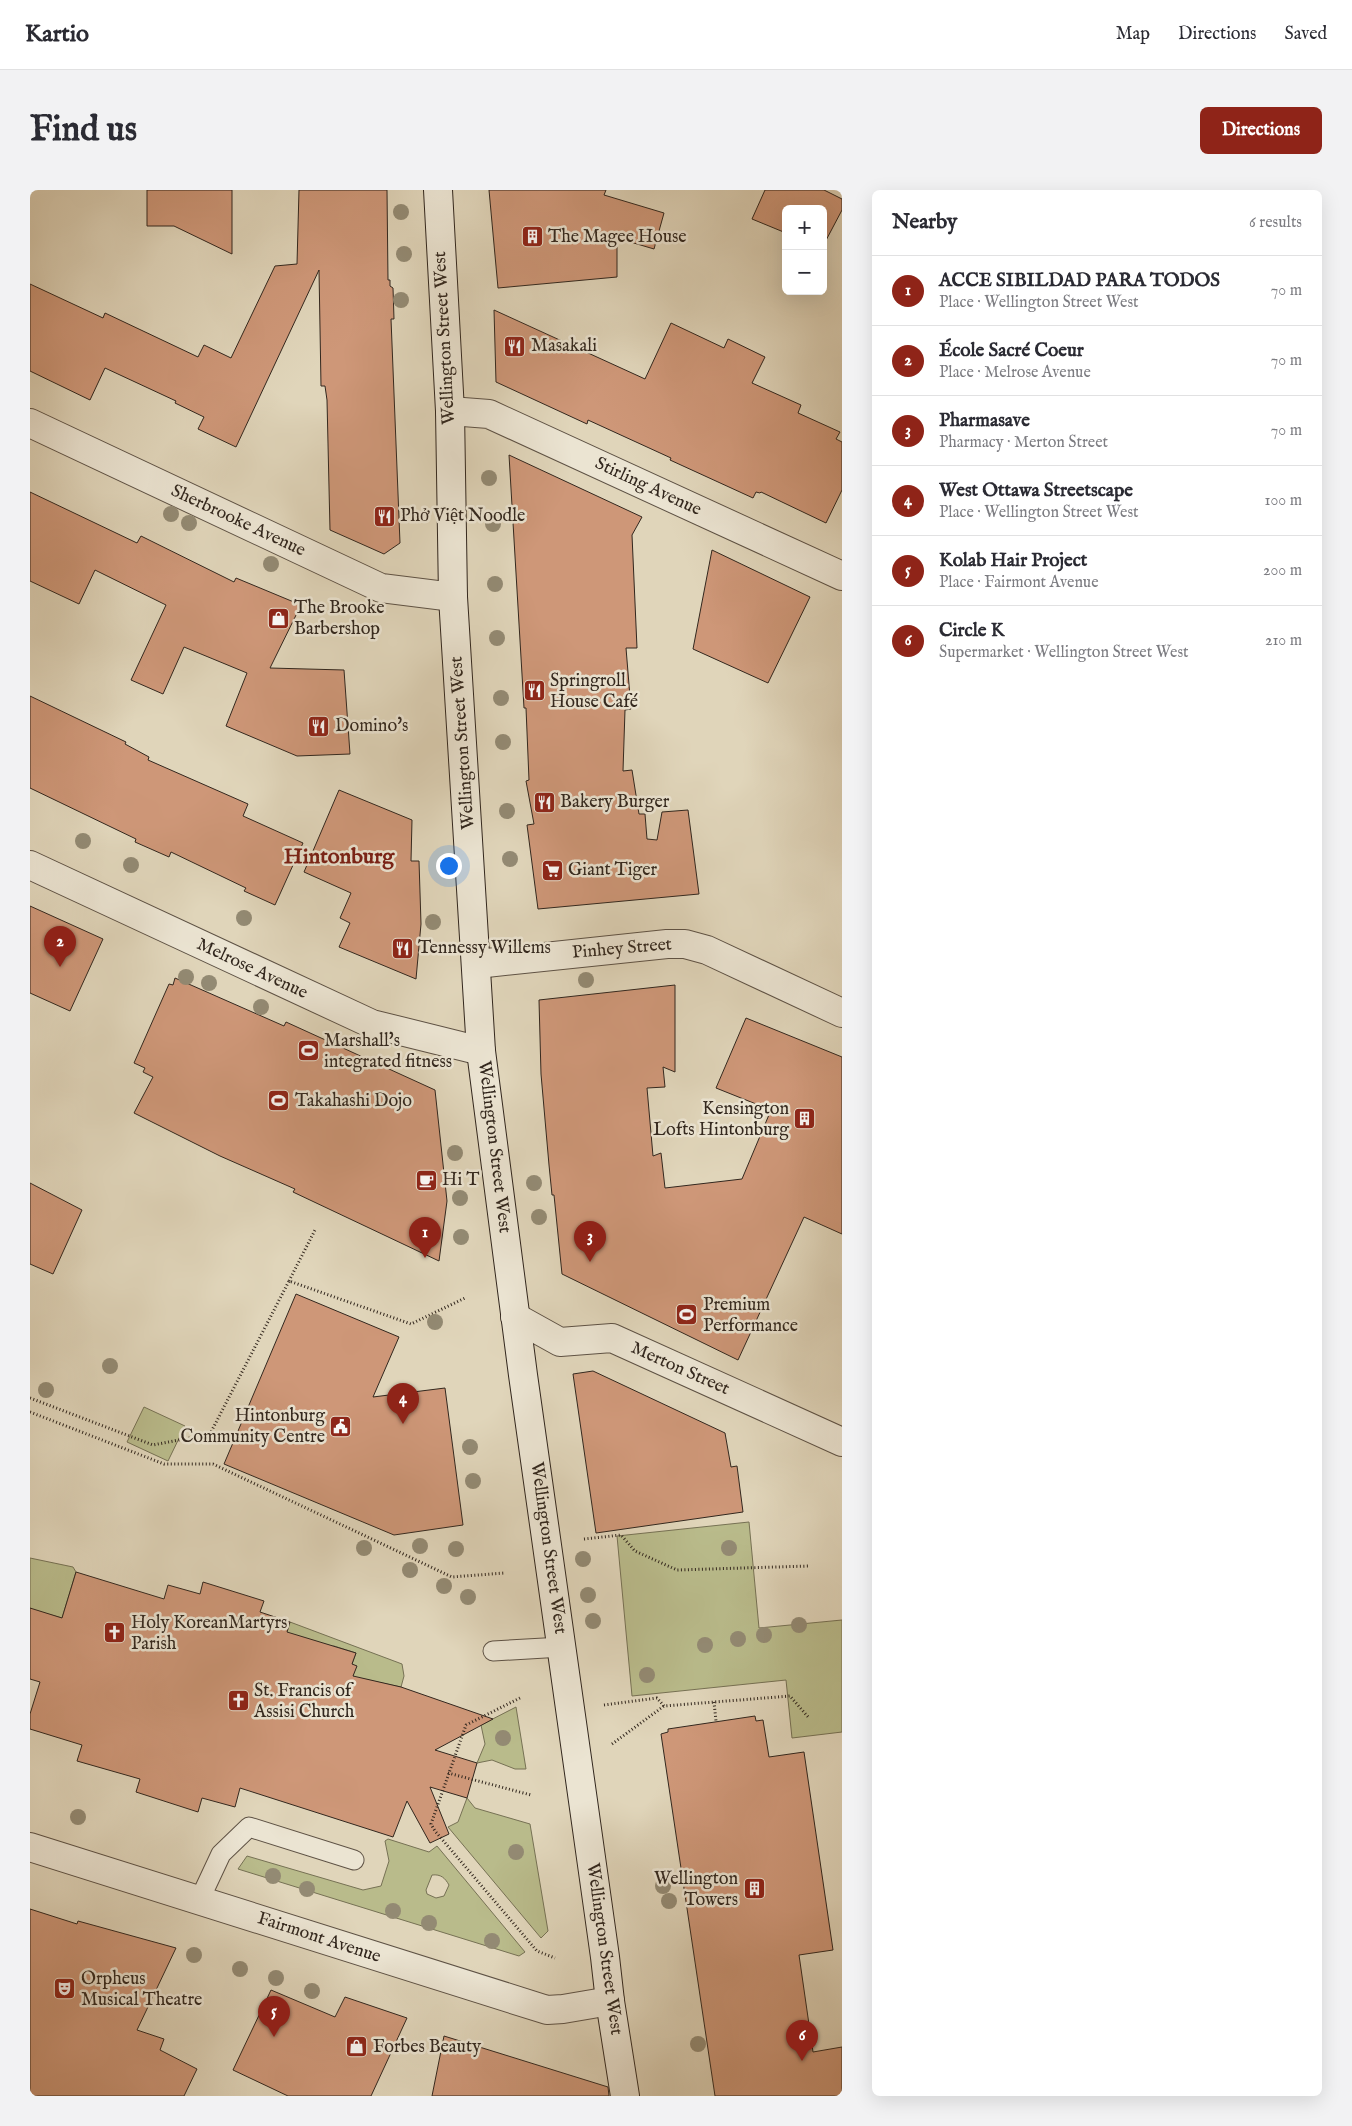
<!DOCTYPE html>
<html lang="en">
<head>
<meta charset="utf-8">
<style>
  :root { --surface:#fff; --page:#f2f2f3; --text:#2b2b33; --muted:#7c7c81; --line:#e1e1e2; --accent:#8f2418 }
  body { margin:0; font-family:"IM FELL English",serif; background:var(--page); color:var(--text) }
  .controls { position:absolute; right:15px; top:15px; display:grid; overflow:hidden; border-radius:8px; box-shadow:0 5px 20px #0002 }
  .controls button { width:45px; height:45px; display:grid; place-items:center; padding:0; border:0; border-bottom:1px solid var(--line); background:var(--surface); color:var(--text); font:25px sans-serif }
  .you { position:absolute; left:418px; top:675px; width:18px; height:18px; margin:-12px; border:4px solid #fff; border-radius:50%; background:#1a73e8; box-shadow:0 0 0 8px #1a73e833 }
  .badge { display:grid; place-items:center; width:32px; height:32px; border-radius:50%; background:var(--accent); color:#fff; font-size:16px; font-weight:700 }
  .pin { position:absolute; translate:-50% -41px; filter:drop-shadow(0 1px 2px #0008) }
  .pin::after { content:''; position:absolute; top:26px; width:18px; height:15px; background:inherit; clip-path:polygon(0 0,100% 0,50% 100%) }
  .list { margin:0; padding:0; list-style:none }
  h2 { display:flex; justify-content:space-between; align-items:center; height:65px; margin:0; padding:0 20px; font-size:21px }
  h2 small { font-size:16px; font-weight:400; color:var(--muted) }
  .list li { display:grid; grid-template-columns:32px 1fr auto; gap:15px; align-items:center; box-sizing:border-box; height:70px; padding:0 20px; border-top:1px solid var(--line) }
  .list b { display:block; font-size:19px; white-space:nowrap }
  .list p { margin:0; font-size:16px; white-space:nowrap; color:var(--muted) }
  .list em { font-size:16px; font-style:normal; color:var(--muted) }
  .map { position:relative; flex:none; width:812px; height:1906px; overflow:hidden; border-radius:8px }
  header { display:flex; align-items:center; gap:30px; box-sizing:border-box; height:70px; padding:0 25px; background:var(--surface); border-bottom:1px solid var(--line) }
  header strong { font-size:24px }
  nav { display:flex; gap:28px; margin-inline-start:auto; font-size:18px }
  .intro { display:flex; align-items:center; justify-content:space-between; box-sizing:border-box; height:120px; padding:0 30px }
  h1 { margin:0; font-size:35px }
  .button { padding:12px 22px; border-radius:8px; background:var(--accent); color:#fff; font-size:18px; font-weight:700 }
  main { display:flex; gap:30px; padding:0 30px }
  aside { flex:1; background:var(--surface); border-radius:8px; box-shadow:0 5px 20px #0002 }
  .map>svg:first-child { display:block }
  .green { fill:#b9bb8b; stroke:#767154; fill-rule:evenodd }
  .building { fill:#ce9778; stroke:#32271e }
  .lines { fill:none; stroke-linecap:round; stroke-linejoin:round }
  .service-casing { stroke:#5e5245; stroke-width:21 }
  .minor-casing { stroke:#5e5245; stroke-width:30 }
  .secondary-casing { stroke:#32271e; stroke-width:30 }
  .path { stroke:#32271e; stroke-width:3; stroke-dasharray:1 2.5; stroke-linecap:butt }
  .service { stroke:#ebe4d2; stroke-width:19 }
  .minor { stroke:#ebe4d2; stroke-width:28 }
  .secondary { stroke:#ebe4d2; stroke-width:28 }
  .tree { fill:#938a73 }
  .labels { text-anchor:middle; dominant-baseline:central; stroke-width:5; stroke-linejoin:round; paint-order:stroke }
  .poi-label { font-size:18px; fill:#32271e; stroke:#ebe4d2; text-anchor:start }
  .street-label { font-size:18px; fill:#32271e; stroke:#ebe4d2 }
  .district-label { font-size:22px; font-weight:bold; fill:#7a1f14; stroke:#ebe4d2 }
</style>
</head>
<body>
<header>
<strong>Kartio</strong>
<nav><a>Map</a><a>Directions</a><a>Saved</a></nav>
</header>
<div class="intro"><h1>Find us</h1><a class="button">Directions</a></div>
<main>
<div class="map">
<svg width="812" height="1906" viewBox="0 0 812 1906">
  <rect width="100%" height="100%" fill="#e0d5ba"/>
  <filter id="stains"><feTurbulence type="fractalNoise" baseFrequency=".004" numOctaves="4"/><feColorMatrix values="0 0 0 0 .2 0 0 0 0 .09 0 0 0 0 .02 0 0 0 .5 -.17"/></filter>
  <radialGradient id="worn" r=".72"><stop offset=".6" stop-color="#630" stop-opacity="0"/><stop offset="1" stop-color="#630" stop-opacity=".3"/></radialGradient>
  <g class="green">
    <polygon points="114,1217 155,1236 138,1271 97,1252"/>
    <polygon points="719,1332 729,1438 812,1430 812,1542 762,1548 756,1490 602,1506 587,1346"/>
    <polygon points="0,1368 43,1377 46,1382 32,1428 0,1419"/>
    <polygon points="260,1432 372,1474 374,1486 371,1497 323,1487 322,1474 326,1463 304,1456 250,1465"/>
    <polygon points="486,1517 496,1579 485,1579 462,1570 447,1573 455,1554 451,1535"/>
    <polygon points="437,1608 445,1618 500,1634 518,1741 511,1748 418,1637 428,1632"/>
    <path d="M 358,1649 L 399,1662 L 407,1656 L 495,1762 L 489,1766 L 208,1679 L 217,1666 L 333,1700 L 351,1696 L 359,1671 L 355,1651 ZM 402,1685 C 411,1684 415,1688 419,1695 L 414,1706 L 406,1708 L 397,1704 L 396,1700 Z"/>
  </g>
  <g class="building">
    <polygon points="117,0 202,0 202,64 144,36 117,36"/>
    <polygon points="269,0 357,0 358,90 360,90 360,96 363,98 364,129 361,129 370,353 354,364 300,340 297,210 295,196 291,196 289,80 206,257 168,239 174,227 145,213 146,211 75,178 60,210 0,181 0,94 73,128 75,123 168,167 174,155 201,168 245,76 267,74"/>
    <polygon points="459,0 576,0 574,5 634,23 624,59 587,48 587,87 468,98"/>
    <polygon points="735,0 794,0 812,9 812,20 793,56 793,19 756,19 756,43 722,29"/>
    <polygon points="464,120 615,189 641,133 694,158 698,149 735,167 722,193 771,215 768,223 810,242 806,249 812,252 812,300 796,333 731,302 730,303 726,302 723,308 640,270 641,268 558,230 557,234 466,192"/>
    <polygon points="479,265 612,327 602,345 607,458 596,458 601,519 595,520 593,581 602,580 609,624 615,624 617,649 627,650 632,622 658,620 669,704 508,719 497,635 504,634 496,591 499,590 496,518 494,518"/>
    <polygon points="0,302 107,353 111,346 204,392 206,388 271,415 240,478 314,480 320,564 267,566 196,536 217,483 154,457 133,504 101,490 136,415 65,380 49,414 0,391"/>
    <polygon points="682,360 780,407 738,493 663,459"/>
    <polygon points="0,506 96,552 95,554 119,567 118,570 218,614 213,626 273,653 245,715 214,701 216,698 141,662 139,667 105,652 106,649 0,598"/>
    <polygon points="309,600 382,630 381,671 389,671 391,734 386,789 309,757 320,733 310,728 321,703 274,682"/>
    <polygon points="0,716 73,749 40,821 0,803"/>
    <polygon points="145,788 254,836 256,832 405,900 417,1011 409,1071 263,1002 265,999 190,966 104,923 123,887 113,882 115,878 104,873 139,794 143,795"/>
    <polygon points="645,795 645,882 633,877 635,897 617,898 623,966 631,963 635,998 712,989 741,920 686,898 716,828 812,867 812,1044 774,1027 708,1170 532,1084 524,1005 522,1005 519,975 511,884 509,810"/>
    <polygon points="0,993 52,1020 23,1084 0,1074"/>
    <polygon points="266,1104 369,1147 343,1207 415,1198 433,1335 364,1345 194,1274"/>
    <polygon points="563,1181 695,1243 701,1277 707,1276 713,1322 566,1343 543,1184"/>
    <polygon points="46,1382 134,1409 138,1395 170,1404 173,1392 234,1411 230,1422 260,1432 257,1442 326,1463 322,1474 327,1476 323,1486 371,1497 463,1529 405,1560 447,1573 437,1608 400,1597 419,1644 400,1653 377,1611 363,1647 210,1598 205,1617 172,1608 168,1622 106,1602 110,1589 47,1571 52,1555 0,1539 0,1524 10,1492 0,1489 0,1418 32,1428"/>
    <polygon points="725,1526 726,1531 733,1530 739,1567 774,1562 803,1760 769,1765 783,1862 812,1857 812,1906 685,1906 631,1544 638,1542 638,1539"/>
    <polygon points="0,1719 47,1734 48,1731 146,1758 107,1840 134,1849 130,1860 167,1879 154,1906 0,1906"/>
    <polygon points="241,1800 305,1827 315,1807 377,1828 341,1906 258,1906 203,1880"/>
    <polygon points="414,1846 578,1897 579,1906 402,1906"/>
  </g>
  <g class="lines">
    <defs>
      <g id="service">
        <polyline points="463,1461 532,1457"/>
        <polyline points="169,1711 191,1664 219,1637 324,1670"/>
      </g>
      <g id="minor">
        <polyline points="420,221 459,224 812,386"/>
        <polyline points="0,233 351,398 423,407"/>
        <polyline points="0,675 342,834 451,861"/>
        <polyline points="447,774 637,754 655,754 677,760 812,823"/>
        <polyline points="485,1127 530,1152 582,1148 812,1252"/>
        <polyline points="0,1657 517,1820 533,1819 580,1811"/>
      </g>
      <polyline id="secondary" points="408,0 420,221 423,407 451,861 493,1185 575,1767 580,1811 595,1906"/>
    </defs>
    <use href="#service" class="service-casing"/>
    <use href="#minor" class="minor-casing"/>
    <use href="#secondary" class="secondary-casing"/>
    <g class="path">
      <polyline points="259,1091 286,1038"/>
      <polyline points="0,1208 123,1255 180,1244 259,1091 381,1134 435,1108"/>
      <polyline points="0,1222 134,1274 183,1274 422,1387 474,1383"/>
      <polyline points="554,1349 591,1345 605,1361 647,1380 779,1376"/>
      <polyline points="490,1508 436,1535 401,1634 405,1641 507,1761 525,1768"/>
      <polyline points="684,1512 686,1531"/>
      <polyline points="574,1515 627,1508 634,1516 760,1506 779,1528"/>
      <polyline points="582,1554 634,1516"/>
      <polyline points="418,1583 501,1605"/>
    </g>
    <use href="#service" class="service"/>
    <use href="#minor" class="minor"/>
    <use href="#secondary" class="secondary"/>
  </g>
  <g class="tree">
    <circle cx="371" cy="22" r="8"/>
    <circle cx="374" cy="64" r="8"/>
    <circle cx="371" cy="110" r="8"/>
    <circle cx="459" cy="288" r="8"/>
    <circle cx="141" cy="324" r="8"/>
    <circle cx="159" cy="333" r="8"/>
    <circle cx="463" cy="334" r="8"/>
    <circle cx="241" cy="374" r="8"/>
    <circle cx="465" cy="394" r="8"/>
    <circle cx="467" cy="448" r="8"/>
    <circle cx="471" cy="508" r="8"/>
    <circle cx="473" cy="552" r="8"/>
    <circle cx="477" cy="621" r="8"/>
    <circle cx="53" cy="651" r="8"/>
    <circle cx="480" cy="669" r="8"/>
    <circle cx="101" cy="675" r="8"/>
    <circle cx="214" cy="728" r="8"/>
    <circle cx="403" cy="732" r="8"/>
    <circle cx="156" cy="787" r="8"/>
    <circle cx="556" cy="790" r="8"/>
    <circle cx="179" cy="793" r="8"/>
    <circle cx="231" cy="817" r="8"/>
    <circle cx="425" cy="963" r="8"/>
    <circle cx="504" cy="993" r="8"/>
    <circle cx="430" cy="1008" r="8"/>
    <circle cx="509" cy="1027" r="8"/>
    <circle cx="431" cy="1047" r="8"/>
    <circle cx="405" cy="1132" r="8"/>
    <circle cx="80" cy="1176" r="8"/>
    <circle cx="16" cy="1200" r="8"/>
    <circle cx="440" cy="1257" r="8"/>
    <circle cx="443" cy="1291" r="8"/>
    <circle cx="390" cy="1356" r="8"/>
    <circle cx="334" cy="1358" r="8"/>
    <circle cx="699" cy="1358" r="8"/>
    <circle cx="426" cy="1359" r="8"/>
    <circle cx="553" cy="1369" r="8"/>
    <circle cx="380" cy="1380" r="8"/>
    <circle cx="414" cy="1396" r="8"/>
    <circle cx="558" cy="1405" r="8"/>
    <circle cx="438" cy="1407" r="8"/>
    <circle cx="563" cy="1431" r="8"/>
    <circle cx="769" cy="1435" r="8"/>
    <circle cx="734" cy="1445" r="8"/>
    <circle cx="708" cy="1449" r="8"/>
    <circle cx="675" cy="1455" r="8"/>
    <circle cx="617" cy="1485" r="8"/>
    <circle cx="473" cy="1548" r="8"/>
    <circle cx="48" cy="1627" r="8"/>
    <circle cx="486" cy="1662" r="8"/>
    <circle cx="243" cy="1686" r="8"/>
    <circle cx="633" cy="1696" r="8"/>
    <circle cx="277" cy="1699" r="8"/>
    <circle cx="639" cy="1711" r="8"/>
    <circle cx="363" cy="1721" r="8"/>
    <circle cx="399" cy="1733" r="8"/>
    <circle cx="462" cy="1751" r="8"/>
    <circle cx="164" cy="1765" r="8"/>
    <circle cx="210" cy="1779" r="8"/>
    <circle cx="246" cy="1788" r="8"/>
    <circle cx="282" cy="1801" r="8"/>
    <circle cx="668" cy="1854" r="8"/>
  </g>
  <defs>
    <symbol id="building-square" viewBox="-11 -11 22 22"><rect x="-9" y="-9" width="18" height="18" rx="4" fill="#8f2418" stroke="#ebe4d2"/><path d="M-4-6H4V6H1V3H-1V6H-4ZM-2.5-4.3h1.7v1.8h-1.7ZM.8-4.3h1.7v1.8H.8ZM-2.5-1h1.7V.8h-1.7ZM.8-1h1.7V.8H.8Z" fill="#fff"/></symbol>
    <symbol id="restaurant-square" viewBox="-11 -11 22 22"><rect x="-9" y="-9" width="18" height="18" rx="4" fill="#8f2418" stroke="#ebe4d2"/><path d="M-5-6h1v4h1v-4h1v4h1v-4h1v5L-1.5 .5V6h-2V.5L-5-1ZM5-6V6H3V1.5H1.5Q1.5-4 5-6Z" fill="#fff"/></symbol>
    <symbol id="shop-square" viewBox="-11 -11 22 22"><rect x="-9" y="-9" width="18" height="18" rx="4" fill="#8f2418" stroke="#ebe4d2"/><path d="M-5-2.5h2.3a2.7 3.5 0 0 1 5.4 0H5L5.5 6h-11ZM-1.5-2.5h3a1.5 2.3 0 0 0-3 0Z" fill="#fff"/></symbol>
    <symbol id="supermarket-square" viewBox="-11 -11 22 22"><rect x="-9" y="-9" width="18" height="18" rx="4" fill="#8f2418" stroke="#ebe4d2"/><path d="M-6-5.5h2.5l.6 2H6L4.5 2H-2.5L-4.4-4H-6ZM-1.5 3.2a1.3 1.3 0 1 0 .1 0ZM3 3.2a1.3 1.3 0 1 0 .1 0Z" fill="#fff"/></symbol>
    <symbol id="stadium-square" viewBox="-11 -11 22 22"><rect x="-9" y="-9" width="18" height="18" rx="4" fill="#8f2418" stroke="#ebe4d2"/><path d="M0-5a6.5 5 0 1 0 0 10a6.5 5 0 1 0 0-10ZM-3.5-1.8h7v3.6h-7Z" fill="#fff"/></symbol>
    <symbol id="cafe-square" viewBox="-11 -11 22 22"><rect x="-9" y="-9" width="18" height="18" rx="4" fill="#8f2418" stroke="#ebe4d2"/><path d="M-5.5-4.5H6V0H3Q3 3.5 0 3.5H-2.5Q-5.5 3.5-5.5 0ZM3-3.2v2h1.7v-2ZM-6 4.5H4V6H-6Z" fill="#fff"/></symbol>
    <symbol id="civic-square" viewBox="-11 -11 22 22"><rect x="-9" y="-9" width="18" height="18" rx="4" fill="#8f2418" stroke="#ebe4d2"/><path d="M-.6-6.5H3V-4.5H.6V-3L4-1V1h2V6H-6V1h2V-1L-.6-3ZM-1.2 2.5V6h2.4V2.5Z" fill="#fff"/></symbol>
    <symbol id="church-square" viewBox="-11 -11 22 22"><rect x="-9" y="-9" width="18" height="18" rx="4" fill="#8f2418" stroke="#ebe4d2"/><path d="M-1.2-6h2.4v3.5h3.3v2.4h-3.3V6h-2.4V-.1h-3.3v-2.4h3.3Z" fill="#fff"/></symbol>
    <symbol id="theatre-square" viewBox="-11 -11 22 22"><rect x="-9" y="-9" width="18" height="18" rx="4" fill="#8f2418" stroke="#ebe4d2"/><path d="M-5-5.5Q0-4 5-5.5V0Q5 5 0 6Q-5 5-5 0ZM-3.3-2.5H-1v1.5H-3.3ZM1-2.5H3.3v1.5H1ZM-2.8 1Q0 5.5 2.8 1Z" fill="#fff"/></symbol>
  </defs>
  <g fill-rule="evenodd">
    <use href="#building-square" x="490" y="34" width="25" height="25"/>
    <use href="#restaurant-square" x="472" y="144" width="25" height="25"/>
    <use href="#restaurant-square" x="342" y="314" width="25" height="25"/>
    <use href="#shop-square" x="236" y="416" width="25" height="25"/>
    <use href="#restaurant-square" x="492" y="488" width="25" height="25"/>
    <use href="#restaurant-square" x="276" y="524" width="25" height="25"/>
    <use href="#restaurant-square" x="502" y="600" width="25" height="25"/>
    <use href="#supermarket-square" x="510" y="668" width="25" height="25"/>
    <use href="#restaurant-square" x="360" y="746" width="25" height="25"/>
    <use href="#stadium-square" x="266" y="848" width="25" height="25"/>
    <use href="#stadium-square" x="236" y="898" width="25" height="25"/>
    <use href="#building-square" x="762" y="916" width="25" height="25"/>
    <use href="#cafe-square" x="384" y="978" width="25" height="25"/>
    <use href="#stadium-square" x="644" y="1112" width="25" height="25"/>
    <use href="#civic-square" x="298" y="1224" width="25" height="25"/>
    <use href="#church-square" x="72" y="1430" width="25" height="25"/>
    <use href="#church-square" x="196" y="1498" width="25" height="25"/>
    <use href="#building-square" x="712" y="1686" width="25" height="25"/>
    <use href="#theatre-square" x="22" y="1786" width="25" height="25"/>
    <use href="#shop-square" x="314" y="1844" width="25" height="25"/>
  </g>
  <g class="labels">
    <g class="poi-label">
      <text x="518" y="47">The Magee House</text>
      <text x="501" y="156">Masakali</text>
      <text x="370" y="326">Phở Việt Noodle</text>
      <text x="264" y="418">The Brooke<tspan x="264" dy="21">Barbershop</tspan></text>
      <text x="520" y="491">Springroll<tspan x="520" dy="21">House Café</tspan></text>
      <text x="305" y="536">Domino's</text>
      <text x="530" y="612">Bakery Burger</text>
      <text x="538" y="680">Giant Tiger</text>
      <text x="388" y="758">Tennessy Willems</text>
      <text x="294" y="851">Marshall's<tspan x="294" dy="21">integrated fitness</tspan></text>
      <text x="265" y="911">Takahashi Dojo</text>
      <text x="759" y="919" text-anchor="end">Kensington<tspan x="759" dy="21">Lofts Hintonburg</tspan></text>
      <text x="412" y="990">Hi T</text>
      <text x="673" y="1115">Premium<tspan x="673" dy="21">Performance</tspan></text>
      <text x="295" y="1226" text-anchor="end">Hintonburg<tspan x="295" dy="21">Community Centre</tspan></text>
      <text x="101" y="1433">Holy KoreanMartyrs<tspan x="101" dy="21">Parish</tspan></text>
      <text x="224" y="1501">St. Francis of<tspan x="224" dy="21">Assisi Church</tspan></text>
      <text x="708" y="1689" text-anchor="end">Wellington<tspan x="708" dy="21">Towers</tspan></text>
      <text x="51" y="1789">Orpheus<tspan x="51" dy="21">Musical Theatre</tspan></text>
      <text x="343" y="1857">Forbes Beauty</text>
    </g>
    <g class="street-label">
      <text transform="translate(415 148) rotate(-93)">Wellington Street West</text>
      <text transform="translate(618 297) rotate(25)">Stirling Avenue</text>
      <text transform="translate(208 331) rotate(25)">Sherbrooke Avenue</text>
      <text transform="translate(433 553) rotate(-94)">Wellington Street West</text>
      <text transform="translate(592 759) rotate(-5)">Pinhey Street</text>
      <text transform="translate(222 779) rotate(25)">Melrose Avenue</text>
      <text transform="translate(464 957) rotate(83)">Wellington Street West</text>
      <text transform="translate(650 1179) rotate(24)">Merton Street</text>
      <text transform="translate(518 1358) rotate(82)">Wellington Street West</text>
      <text transform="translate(289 1748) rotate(18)">Fairmont Avenue</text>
      <text transform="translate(574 1759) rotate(82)">Wellington Street West</text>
    </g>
    <g class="district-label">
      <text x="309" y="667">Hintonburg</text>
    </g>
  </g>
  <rect width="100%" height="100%" filter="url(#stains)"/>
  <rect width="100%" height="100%" fill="url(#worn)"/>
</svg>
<div class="controls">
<button>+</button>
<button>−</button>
</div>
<div class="you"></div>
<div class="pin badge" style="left:395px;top:1068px">1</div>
<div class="pin badge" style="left:30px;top:777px">2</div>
<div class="pin badge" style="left:560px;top:1072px">3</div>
<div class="pin badge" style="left:373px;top:1234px">4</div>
<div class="pin badge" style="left:244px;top:1847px">5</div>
<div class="pin badge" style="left:772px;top:1871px">6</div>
</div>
<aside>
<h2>Nearby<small>6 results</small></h2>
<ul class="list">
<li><span class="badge">1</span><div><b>ACCE SIBILDAD PARA TODOS</b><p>Place · Wellington Street West</p></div><em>70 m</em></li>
<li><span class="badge">2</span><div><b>École Sacré Coeur</b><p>Place · Melrose Avenue</p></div><em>70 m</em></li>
<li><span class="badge">3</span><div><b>Pharmasave</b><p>Pharmacy · Merton Street</p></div><em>70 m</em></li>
<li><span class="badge">4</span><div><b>West Ottawa Streetscape</b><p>Place · Wellington Street West</p></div><em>100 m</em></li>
<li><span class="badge">5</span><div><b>Kolab Hair Project</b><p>Place · Fairmont Avenue</p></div><em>200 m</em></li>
<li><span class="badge">6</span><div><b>Circle K</b><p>Supermarket · Wellington Street West</p></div><em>210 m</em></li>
</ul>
</aside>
</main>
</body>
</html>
